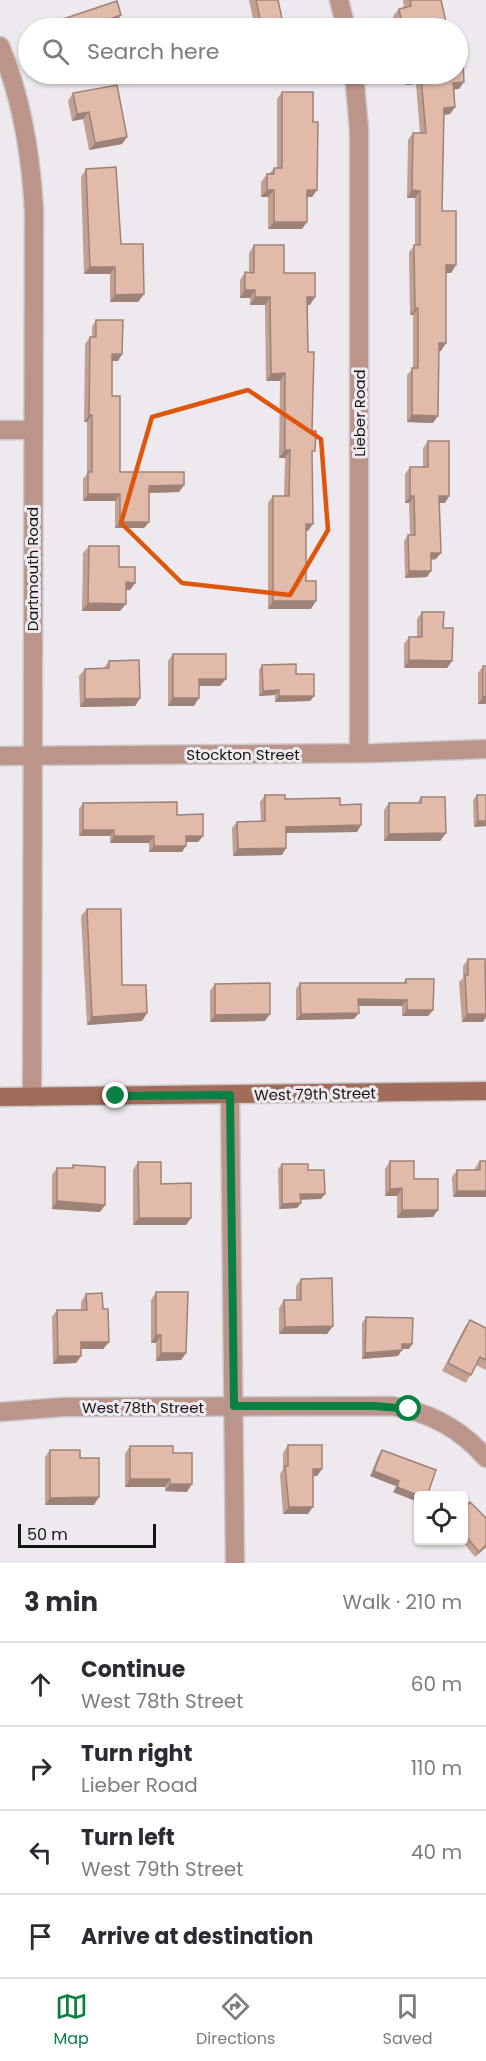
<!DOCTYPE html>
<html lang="en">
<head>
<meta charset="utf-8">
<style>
  :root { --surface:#fff; --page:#f7f7f7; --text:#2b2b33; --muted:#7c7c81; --line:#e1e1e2; --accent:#0b8043 }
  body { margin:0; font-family:Poppins,sans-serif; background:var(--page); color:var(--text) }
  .controls { position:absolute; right:18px; bottom:18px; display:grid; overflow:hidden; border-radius:6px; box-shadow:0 2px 4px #0004 }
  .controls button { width:54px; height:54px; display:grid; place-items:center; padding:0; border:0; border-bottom:2px solid var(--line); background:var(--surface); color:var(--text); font:30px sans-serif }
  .scale { position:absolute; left:18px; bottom:15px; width:138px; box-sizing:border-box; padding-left:6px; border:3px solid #161416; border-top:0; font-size:16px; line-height:21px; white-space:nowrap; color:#161416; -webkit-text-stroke:4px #ede9ee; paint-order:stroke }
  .stop { position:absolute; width:18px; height:18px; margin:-14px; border:4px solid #0b8043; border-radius:50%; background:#fff }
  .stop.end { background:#0b8043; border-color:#fff; box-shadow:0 2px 6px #0008 }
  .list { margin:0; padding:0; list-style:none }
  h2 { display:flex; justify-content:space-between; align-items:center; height:78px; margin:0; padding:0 24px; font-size:26px }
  h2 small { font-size:20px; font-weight:400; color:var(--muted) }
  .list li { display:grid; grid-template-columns:39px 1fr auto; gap:18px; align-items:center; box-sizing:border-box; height:84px; padding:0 24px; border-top:2px solid var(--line) }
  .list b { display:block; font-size:22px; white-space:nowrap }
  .list p { margin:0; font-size:20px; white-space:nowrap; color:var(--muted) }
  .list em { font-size:20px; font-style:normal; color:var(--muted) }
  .icon { flex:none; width:33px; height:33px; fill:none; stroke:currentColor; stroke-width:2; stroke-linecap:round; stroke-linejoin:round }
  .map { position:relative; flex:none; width:486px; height:1563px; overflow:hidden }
  .search { position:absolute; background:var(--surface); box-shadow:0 2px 4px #0004; left:18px; right:18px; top:18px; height:66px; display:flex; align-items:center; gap:15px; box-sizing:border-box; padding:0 21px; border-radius:33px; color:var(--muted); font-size:22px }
  .sheet { height:414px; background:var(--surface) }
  nav { display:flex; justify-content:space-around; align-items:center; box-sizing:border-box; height:84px; border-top:2px solid var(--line); background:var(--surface); font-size:16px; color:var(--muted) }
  nav a { display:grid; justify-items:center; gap:3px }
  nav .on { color:var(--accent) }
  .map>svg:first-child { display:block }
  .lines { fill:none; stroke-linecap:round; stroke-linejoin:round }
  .street-casing { stroke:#cbc7cb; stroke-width:21 }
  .secondary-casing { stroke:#cbc7cb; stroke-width:21 }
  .street { stroke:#bc958a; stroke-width:18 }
  .secondary { stroke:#a26c5b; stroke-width:18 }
  .wall { fill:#c2a092 }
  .shaded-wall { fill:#9e8277 }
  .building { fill:#e1baaa; stroke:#9e8277; stroke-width:1.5 }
  .route { stroke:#0b8043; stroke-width:8 }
  .marked { fill:none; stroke:#de560c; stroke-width:4.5; stroke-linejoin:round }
  .labels { text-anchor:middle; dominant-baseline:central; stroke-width:6; stroke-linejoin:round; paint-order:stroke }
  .street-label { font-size:15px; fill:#161416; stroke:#ede9ee }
</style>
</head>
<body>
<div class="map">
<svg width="486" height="1563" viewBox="0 0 486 1563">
  <rect width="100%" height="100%" fill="#ede9ee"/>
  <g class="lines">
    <defs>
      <g id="street">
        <polyline points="339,0 346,28"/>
        <path d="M 0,46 C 22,98 31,156 34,211 L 32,1097"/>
        <polyline points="354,74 359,129 359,753"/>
        <polyline points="0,430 32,430"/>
        <polyline points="0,756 377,753 486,749"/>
        <polyline points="230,1095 235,1563"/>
        <path d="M 0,1412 L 63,1407 L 392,1406 C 429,1412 461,1429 486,1458"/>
      </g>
      <polyline id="secondary" points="0,1097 486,1091"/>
    </defs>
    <use href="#street" class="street-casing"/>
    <use href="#secondary" class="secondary-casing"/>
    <use href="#street" class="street"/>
    <use href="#secondary" class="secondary"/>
  </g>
  <g class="wall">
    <polygon points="249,0 278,0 284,28 255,28"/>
    <polygon points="403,0 441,0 441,28 396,28 393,16 399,9 404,7"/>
    <polygon points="116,22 109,25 110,28 47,28 51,23"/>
    <polygon points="265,74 307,74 267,82"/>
    <polygon points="405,74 458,74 459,89 454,89 455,107 450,114 444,115 442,211 456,265 451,273 446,273 441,351 439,351 433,423 407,422 407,375 413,368 413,315 410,315 409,252 415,245 415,198 407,198 408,140 413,133 420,133 416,84 406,85"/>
    <polygon points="282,92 313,122 317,190 312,197 307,197 302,229 268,229 268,197 261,197 261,182 267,174 269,174 274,168 277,168 277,99"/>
    <polygon points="73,93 127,137 122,144 89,150 83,119 72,121 68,101"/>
    <polygon points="86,169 144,294 138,302 110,302 110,274 84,274 81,177"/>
    <polygon points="254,245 284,273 310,305 308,305 308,352 312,431 312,455 308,531 306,531 306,581 311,609 268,609 268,503 273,496 284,496 285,458 279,458 280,381 266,381 265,305 250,305 250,298 240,298 240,280 245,272 249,273 249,253"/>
    <polygon points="96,320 122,354 118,361 112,361 112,396 120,472 184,485 179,492 149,493 149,522 144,528 115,528 115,501 83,501 83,479 87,474 87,422 84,422 85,344 90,337 92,337 92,327"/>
    <polygon points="428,441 449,496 445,503 439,503 436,559 431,560 427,577 405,578 404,541 408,535 410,535 409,503 405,503 405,474 410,467 423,467 423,448"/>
    <polygon points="89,546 119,567 135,583 130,590 126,590 120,611 82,611 83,553"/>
    <polygon points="422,612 452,661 447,668 404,668 404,644 409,637 417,637 417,619"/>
    <polygon points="173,654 220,686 199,686 194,706 168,706 168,661"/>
    <polygon points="109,661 140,698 135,706 80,707 79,676 85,669 104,668"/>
    <polygon points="262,665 296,674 314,696 310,701 275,702 275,695 259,696 259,670"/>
    <polygon points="483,666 486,704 478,704 478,673"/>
    <polygon points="265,795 285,799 340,805 361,825 357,832 286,833 286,848 282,855 233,856 232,828 237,822 261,821 260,802"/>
    <polygon points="477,795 486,795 486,826 474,827 473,800"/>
    <polygon points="421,797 446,833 440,841 384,841 384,810 389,803 417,803"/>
    <polygon points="83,803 177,815 203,836 198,842 186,842 182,852 149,852 149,843 110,843 110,836 79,836 79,809"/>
    <polygon points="87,909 122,985 147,1013 142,1021 87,1025 81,916"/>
    <polygon points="468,959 486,1017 483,1022 462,1022 459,982 463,978 463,966"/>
    <polygon points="406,979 433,1010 428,1016 402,1016 402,1006 358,1006 354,1019 296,1020 296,989 300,983 403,983"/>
    <polygon points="215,984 265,1021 210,1022 210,991"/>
    <polygon points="390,1161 433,1217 397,1218 397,1196 385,1196 385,1169"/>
    <polygon points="480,1161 486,1161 486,1197 453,1197 452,1177 457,1170 475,1170 475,1168"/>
    <polygon points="138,1162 191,1218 186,1225 133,1225 133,1170"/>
    <polygon points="282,1164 308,1170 321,1199 301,1199 301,1203 297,1208 279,1209 278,1169"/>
    <polygon points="73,1165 105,1205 100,1212 52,1209 52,1175 57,1168 72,1168"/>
    <polygon points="301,1279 333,1326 327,1334 279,1334 279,1308 284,1300 296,1300 296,1286"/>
    <polygon points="156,1292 186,1353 181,1360 156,1361 156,1343 151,1343 151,1300"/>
    <polygon points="86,1294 103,1309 109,1342 103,1349 81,1349 81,1356 76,1363 53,1364 52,1317 57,1310 81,1310 81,1302"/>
    <polygon points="366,1317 412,1344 409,1349 402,1349 398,1356 362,1359 362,1323"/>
    <polygon points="470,1320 486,1328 486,1370 476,1365 466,1383 442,1371 465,1327"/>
    <polygon points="288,1445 322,1469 317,1476 313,1476 308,1514 283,1514 280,1474 283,1469 283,1453"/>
    <polygon points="130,1446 173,1453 187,1492 165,1491 165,1487 125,1487 125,1454"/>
    <polygon points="50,1450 80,1458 94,1505 45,1505 45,1457"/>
    <polygon points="382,1450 418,1496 418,1502 393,1492 396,1486 370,1476 378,1456"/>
    <polygon points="464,1508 486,1518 486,1547 475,1557 461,1540 464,1540"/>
  </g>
  <g class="shaded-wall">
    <polygon points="121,15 116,22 102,27 107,20"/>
    <polygon points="446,22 441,28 418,28"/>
    <polygon points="272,74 307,74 267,82"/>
    <polygon points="421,77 416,84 406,85 411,78"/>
    <polygon points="464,82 459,89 448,90 453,83"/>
    <polygon points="455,107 450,114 439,115 444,108"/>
    <polygon points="89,112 83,119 72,121 77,114"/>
    <polygon points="127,137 122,144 89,150 95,143"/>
    <polygon points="267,190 274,190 268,197 261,197"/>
    <polygon points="307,190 317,190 312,197 302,197"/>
    <polygon points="412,190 420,191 415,198 407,198"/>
    <polygon points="274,222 307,222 302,229 268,229"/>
    <polygon points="446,265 456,265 451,273 441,273"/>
    <polygon points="90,267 115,267 110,274 84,274"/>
    <polygon points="245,290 255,290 250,298 240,298"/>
    <polygon points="144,294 138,302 110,302 115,295"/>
    <polygon points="255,297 270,297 265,305 250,305"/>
    <polygon points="307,297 315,297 310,305 302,305"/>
    <polygon points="415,308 418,308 413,315 410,315"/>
    <polygon points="439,343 446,343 441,351 434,350"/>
    <polygon points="112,354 122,354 118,361 107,361"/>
    <polygon points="285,373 280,381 266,381 271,374"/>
    <polygon points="89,415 92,415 87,422 84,422"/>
    <polygon points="412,415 438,416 433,423 407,422"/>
    <polygon points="285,450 290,450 285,458 279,458"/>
    <polygon points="184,485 179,492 144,493 149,486"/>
    <polygon points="88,494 120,494 115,501 83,501"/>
    <polygon points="410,496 414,496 409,503 405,503"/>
    <polygon points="439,496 449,496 445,503 435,503"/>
    <polygon points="120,522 149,522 144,528 115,528"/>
    <polygon points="306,524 313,524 308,531 300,531"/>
    <polygon points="431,553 441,553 436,559 427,560"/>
    <polygon points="409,571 431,571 427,577 405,578"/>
    <polygon points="126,582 135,583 130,590 121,590"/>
    <polygon points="273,601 316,601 311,609 268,609"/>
    <polygon points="88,603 126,604 120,611 82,611"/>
    <polygon points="409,660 452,661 447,668 404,668"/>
    <polygon points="199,679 226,679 220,686 194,686"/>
    <polygon points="279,690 275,695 259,696 263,691"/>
    <polygon points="279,696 314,696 310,701 275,702"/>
    <polygon points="486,696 486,704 478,704 483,697"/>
    <polygon points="140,698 135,706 80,707 85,699"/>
    <polygon points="173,698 199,698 194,706 168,706"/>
    <polygon points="478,821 486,821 486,826 474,827"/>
    <polygon points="361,825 357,832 281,833 286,827"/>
    <polygon points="83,830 114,830 110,836 79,836"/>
    <polygon points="446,833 440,841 384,841 389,834"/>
    <polygon points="114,836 154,836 149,843 110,843"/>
    <polygon points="186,836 203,836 198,842 182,842"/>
    <polygon points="154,846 186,846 182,852 149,852"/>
    <polygon points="286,848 282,855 233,856 238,849"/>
    <polygon points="358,999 407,1000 402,1006 354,1006"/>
    <polygon points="407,1010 433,1010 428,1016 402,1016"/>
    <polygon points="147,1013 142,1021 87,1025 92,1017"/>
    <polygon points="359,1013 354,1019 296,1020 301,1014"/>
    <polygon points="486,1013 486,1017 483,1022 462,1022 467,1014"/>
    <polygon points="270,1014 265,1021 210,1022 215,1015"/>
    <polygon points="402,1188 397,1196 385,1196 390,1189"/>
    <polygon points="457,1191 486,1191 486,1197 453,1197"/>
    <polygon points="300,1194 325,1194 321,1199 297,1200"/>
    <polygon points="57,1201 105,1205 100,1212 52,1209"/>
    <polygon points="301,1203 297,1208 279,1209 282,1204"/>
    <polygon points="402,1210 438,1210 433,1217 397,1218"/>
    <polygon points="139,1218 191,1218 186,1225 133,1225"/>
    <polygon points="333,1326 327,1334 279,1334 285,1327"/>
    <polygon points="156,1335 161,1335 156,1343 151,1343"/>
    <polygon points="81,1342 109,1342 103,1349 76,1349"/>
    <polygon points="402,1344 412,1344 409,1349 398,1349"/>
    <polygon points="402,1350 398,1356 362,1359 365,1353"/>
    <polygon points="161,1353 186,1353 181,1360 156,1361"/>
    <polygon points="58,1356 81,1356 76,1363 53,1364"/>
    <polygon points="313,1469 322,1469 317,1476 307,1476"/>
    <polygon points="374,1471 399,1481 396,1486 370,1476"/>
    <polygon points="130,1479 170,1479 165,1487 125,1487"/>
    <polygon points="170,1484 192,1484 187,1492 165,1491"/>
    <polygon points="397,1487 418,1496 418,1502 393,1492"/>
    <polygon points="99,1497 94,1505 45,1505 50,1498"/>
    <polygon points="289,1507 313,1507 308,1514 283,1514"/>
    <polygon points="486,1545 486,1547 475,1557 479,1552"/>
  </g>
  <g class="building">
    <polygon points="256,0 278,0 284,28 262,28"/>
    <polygon points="410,0 441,0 446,22 418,28 403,28 399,9 411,6"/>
    <polygon points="117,1 121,15 107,20 110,28 53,28 51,23"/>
    <polygon points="458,61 463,61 464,82 453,83 455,107 444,108 442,211 456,211 456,265 446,265 446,343 439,343 438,416 412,415 412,368 418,368 418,308 415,308 414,245 420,245 420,191 412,190 413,133 426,133 421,77 411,78 411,74 458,74"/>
    <polygon points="117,85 127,137 95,143 89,112 77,114 73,93"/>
    <polygon points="282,92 313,92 313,122 318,122 317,190 307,190 307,222 274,222 274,190 267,190 267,174 274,174 274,168 282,168"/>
    <polygon points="116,167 121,244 143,244 144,294 115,295 115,267 90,267 86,169"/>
    <polygon points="254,245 284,245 284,273 315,273 315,297 307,297 308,352 314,352 312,431 316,431 315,451 312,451 313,524 306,524 306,581 316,581 316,601 273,601 273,496 289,496 290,450 285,450 285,373 271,374 270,297 255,297 255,290 245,290 245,272 254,273"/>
    <polygon points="96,320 123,320 122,354 112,354 112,396 120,396 120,472 184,472 184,485 149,486 149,522 120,522 120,494 88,494 88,472 92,472 92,415 89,415 90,337 96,337"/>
    <polygon points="428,441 449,441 449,496 439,496 441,553 431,553 431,571 409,571 408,535 415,535 414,496 410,496 410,467 428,467"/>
    <polygon points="89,546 119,546 119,567 135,567 135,583 126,582 126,604 88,603"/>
    <polygon points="422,612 444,612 443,628 453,628 452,661 409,660 409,637 422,637"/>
    <polygon points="173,654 226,654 226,679 199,679 199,698 173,698"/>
    <polygon points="139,660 140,698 85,699 85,669 109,668 109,661"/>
    <polygon points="296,664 296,674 314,674 314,696 279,696 279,690 263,691 262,665"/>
    <polygon points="483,666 486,666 486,696 483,697"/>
    <polygon points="265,795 285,795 285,799 340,798 340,805 361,804 361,825 286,827 286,848 238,849 237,822 265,821"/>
    <polygon points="477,795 486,795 486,821 478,821"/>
    <polygon points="421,797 445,797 446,833 389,834 389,803 421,803"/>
    <polygon points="177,802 177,815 203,814 203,836 186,836 186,846 154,846 154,836 114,836 114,830 83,830 83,803"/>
    <polygon points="87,909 121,909 122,985 146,985 147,1013 92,1017"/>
    <polygon points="468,959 485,959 486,1014 467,1014 465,975 468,975"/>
    <polygon points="406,979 434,979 433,1010 407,1010 407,1000 358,999 359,1013 301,1014 300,983 406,983"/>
    <polygon points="270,983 270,1014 215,1015 215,984"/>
    <polygon points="390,1161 414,1161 414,1179 438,1179 438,1210 402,1210 402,1188 390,1189"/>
    <polygon points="480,1161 486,1161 486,1191 457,1191 457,1170 480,1170"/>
    <polygon points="138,1162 161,1162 161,1184 191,1183 191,1218 139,1218"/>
    <polygon points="282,1164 308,1164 308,1170 324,1170 325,1194 300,1194 301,1203 282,1204"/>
    <polygon points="73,1165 105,1167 105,1205 57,1201 57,1168 73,1168"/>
    <polygon points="332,1278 333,1326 285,1327 284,1300 301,1300 301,1279"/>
    <polygon points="156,1292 188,1292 186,1353 161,1353 161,1335 156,1335"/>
    <polygon points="102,1293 103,1309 108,1309 109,1342 81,1342 81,1356 58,1356 57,1310 87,1310 86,1294"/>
    <polygon points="366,1317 413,1318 412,1344 402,1344 402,1350 365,1353"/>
    <polygon points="470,1320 486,1328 486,1360 480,1357 471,1375 448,1363"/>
    <polygon points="288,1445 322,1445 322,1469 313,1469 313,1507 289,1507 285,1466 288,1466"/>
    <polygon points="130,1446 173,1446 173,1453 192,1453 192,1484 170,1484 170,1479 130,1479"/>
    <polygon points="50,1450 80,1450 80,1458 99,1458 99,1497 50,1498"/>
    <polygon points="382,1450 436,1470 427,1496 420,1496 397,1487 399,1481 374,1471"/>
    <polygon points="470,1502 486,1518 486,1545 479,1552 464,1534 464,1508"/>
  </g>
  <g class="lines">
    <polyline class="route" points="116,1096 230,1095 234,1406 375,1406 409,1409"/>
  </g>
  <path class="marked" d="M 248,390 L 321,439 L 328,530 L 290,595 L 182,583 L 121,523 L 152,417 Z"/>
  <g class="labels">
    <g class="street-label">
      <text transform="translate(359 413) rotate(-90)">Lieber Road</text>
      <text transform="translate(32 569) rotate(-90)">Dartmouth Road</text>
      <text x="243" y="754">Stockton Street</text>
      <text transform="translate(315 1094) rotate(-1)">West 79th Street</text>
      <text x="143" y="1407">West 78th Street</text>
    </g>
  </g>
</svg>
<div class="controls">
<button><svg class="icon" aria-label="locate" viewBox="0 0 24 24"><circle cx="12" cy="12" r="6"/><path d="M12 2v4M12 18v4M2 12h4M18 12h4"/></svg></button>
</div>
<div class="scale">50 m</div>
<div class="stop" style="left:409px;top:1409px"></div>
<div class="stop end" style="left:116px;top:1096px"></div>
<div class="search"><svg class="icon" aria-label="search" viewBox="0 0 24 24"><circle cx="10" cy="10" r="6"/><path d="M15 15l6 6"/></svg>Search here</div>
</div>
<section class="sheet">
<h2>3 min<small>Walk · 210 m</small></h2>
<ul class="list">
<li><svg class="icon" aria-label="ahead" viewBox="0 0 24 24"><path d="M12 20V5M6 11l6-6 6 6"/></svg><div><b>Continue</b><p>West 78th Street</p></div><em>60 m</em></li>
<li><svg class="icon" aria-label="right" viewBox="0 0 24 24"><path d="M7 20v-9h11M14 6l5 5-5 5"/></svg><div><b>Turn right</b><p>Lieber Road</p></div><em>110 m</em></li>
<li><svg class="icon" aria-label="left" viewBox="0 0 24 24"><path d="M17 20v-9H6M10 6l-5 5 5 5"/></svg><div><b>Turn left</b><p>West 79th Street</p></div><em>40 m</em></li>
<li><svg class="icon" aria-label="arrive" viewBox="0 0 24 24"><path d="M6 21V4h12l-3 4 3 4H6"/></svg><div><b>Arrive at destination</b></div></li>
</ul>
</section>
<nav>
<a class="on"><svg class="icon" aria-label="map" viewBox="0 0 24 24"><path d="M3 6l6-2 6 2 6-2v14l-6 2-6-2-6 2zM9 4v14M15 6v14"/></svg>Map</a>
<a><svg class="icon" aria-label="directions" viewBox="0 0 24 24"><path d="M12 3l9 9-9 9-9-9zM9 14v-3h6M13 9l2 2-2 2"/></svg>Directions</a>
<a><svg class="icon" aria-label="saved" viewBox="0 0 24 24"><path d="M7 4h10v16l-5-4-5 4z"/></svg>Saved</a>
</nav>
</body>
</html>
